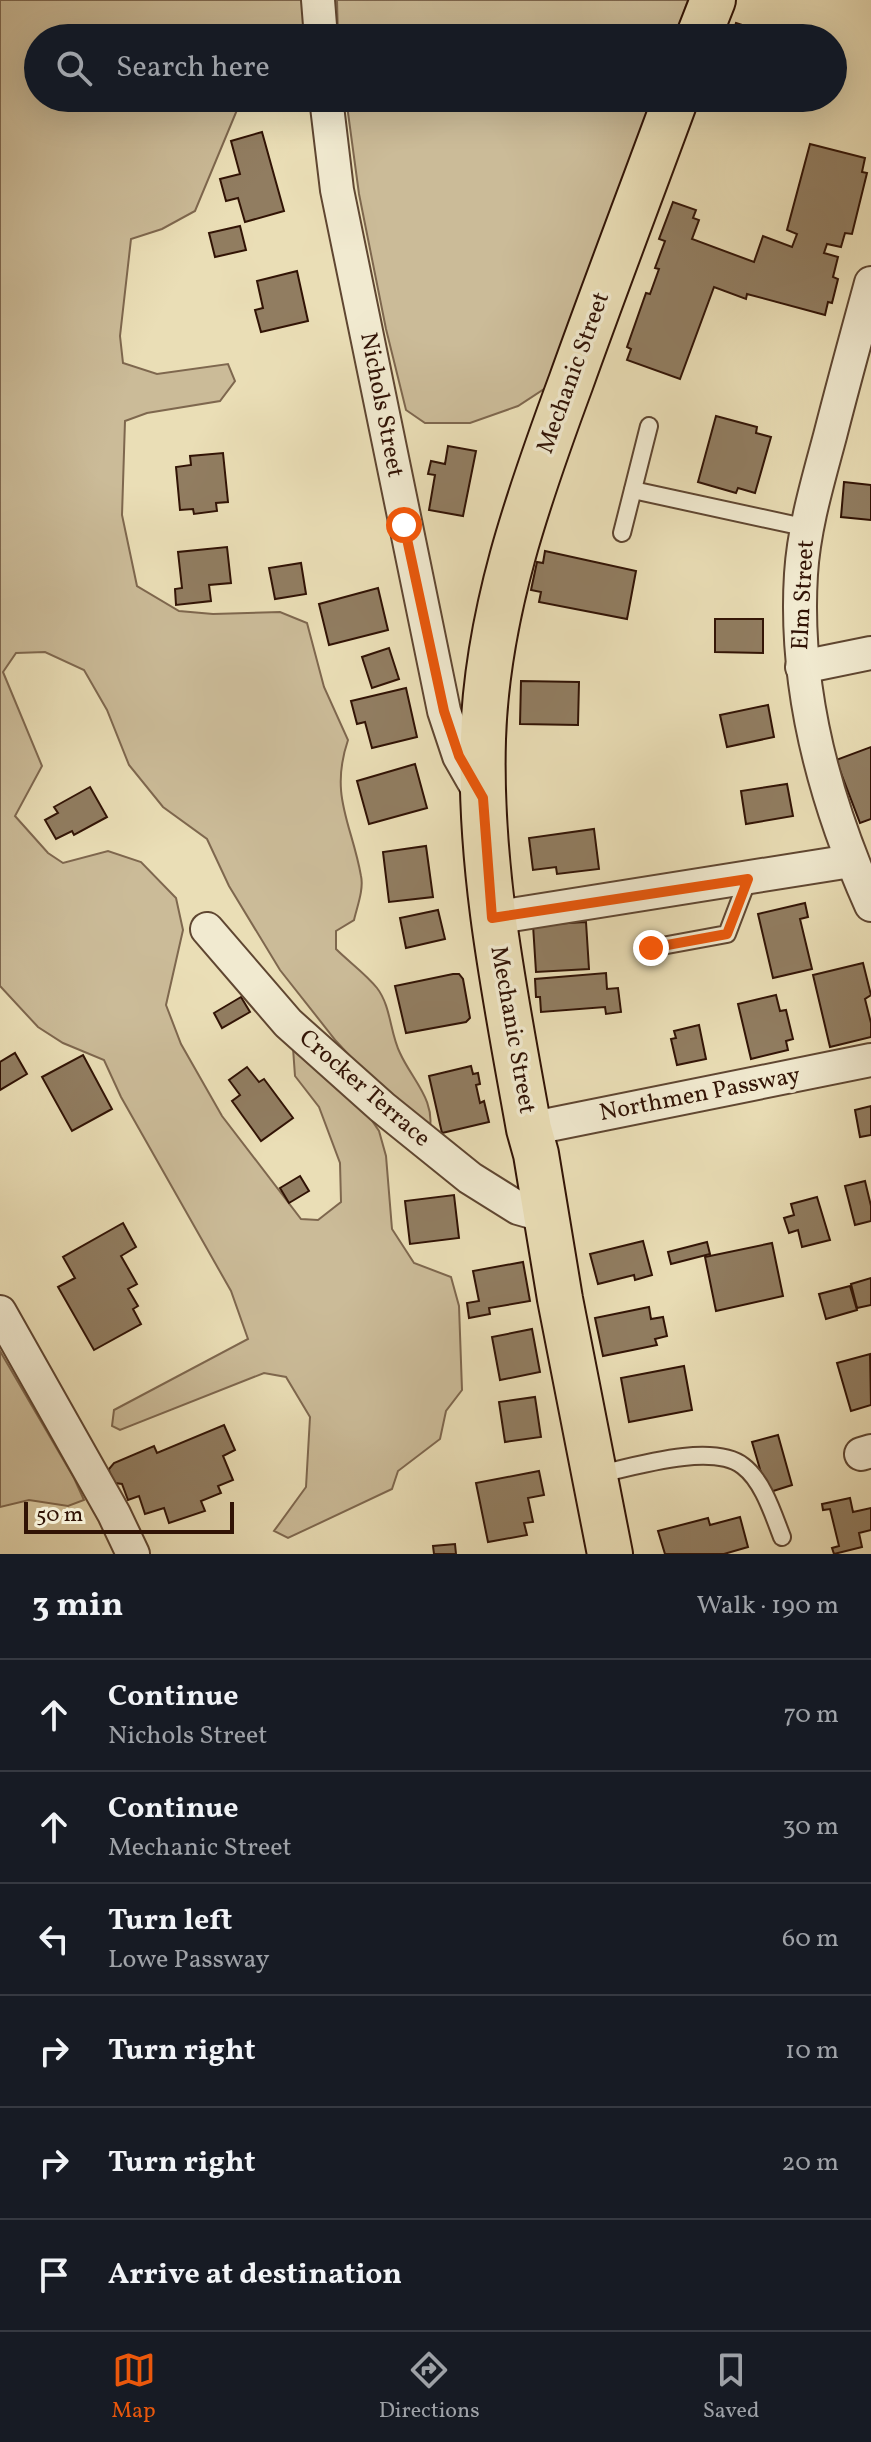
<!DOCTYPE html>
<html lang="en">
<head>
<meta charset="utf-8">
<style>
  :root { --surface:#171b24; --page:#242831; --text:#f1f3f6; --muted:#9ea1a6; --line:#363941; --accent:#ea580c }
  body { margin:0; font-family:Vollkorn,serif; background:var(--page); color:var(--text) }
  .scale { position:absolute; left:24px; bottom:20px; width:210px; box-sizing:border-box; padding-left:8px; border:4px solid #311305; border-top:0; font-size:22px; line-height:28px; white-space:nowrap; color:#311305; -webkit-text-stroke:6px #f1ead0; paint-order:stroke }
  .stop { position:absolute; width:24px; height:24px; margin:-18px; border:6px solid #ea580c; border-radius:50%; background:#fff }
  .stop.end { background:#ea580c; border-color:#fff; box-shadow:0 2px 8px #0008 }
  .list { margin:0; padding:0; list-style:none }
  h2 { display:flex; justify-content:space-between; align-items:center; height:104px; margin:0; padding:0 32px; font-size:34px }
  h2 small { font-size:26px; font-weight:400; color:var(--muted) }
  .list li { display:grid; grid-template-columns:52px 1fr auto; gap:24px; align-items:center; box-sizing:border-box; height:112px; padding:0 32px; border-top:2px solid var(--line) }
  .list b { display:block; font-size:30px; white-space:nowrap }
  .list p { margin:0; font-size:26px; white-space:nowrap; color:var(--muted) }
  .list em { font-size:26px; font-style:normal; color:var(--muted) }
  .icon { flex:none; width:44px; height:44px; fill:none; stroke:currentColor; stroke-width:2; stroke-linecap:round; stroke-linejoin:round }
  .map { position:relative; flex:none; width:871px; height:1554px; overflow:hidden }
  .search { position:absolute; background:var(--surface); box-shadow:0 8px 32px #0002; left:24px; right:24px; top:24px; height:88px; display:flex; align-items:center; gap:20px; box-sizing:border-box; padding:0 28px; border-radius:44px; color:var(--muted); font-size:30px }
  .sheet { height:776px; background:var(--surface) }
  nav { display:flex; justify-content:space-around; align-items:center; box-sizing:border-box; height:112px; border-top:2px solid var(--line); background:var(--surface); font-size:22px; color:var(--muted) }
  nav a { display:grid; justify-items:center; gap:4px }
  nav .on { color:var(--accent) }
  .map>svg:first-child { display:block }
  .green { fill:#cbbb98; stroke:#7e674e; stroke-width:2 }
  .building { fill:#917d61; stroke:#311305; stroke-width:2 }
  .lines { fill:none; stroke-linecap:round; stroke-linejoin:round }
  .service-casing { stroke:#5f4631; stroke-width:20 }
  .minor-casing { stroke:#5f4631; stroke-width:36 }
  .primary-casing { stroke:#311305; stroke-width:48 }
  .service { stroke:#f1ead0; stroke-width:16 }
  .minor { stroke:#f1ead0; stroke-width:32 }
  .primary { stroke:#eadeb6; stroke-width:44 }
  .route { stroke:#ea580c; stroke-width:10 }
  .labels { text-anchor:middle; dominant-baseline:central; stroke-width:7; stroke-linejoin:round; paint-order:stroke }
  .street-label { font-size:24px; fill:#311305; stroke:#f1ead0 }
</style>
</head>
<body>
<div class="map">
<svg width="871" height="1554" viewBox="0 0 871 1554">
  <rect width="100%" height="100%" fill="#eadeb6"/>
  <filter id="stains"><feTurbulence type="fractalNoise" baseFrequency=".0025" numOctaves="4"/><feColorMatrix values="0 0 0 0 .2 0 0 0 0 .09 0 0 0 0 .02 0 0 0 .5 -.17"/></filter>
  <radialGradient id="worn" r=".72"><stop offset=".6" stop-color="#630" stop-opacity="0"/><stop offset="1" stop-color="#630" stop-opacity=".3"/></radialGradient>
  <g class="green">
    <path d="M 0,0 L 306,0 L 308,16 L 295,38 L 38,38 L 38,98 L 242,98 L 195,211 L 162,229 L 131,239 L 120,336 L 123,363 L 157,374 L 228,364 L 235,381 L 220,401 L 147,413 L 125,421 L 122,515 L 137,586 L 179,611 L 213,614 L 280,612 L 307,623 L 324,687 L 348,740 C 329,796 352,824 361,876 C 364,889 357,907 354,920 L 336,931 L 336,949 C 349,962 366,974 377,988 C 391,1006 390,1033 400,1053 C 412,1080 437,1101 429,1133 L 406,1117 L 336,1041 L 280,970 L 229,886 L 207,839 L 163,807 L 129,765 L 107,710 L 84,670 L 45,652 L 16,653 L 3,672 L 42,766 L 15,816 L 48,853 L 63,863 L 108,851 L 141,862 L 176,898 L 183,930 L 166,1005 L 181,1044 L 222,1116 L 301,1219 L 318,1220 L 341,1202 L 340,1163 L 319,1107 L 295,1076 L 293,1048 L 350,1088 L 379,1131 L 386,1156 L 392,1229 L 414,1263 L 451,1277 L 459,1306 L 462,1390 L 446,1411 L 440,1439 L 398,1471 L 392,1489 L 288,1538 L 274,1531 L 306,1487 L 310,1417 L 286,1377 L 264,1373 L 120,1430 L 112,1426 L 114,1410 L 248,1339 L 231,1291 L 121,1097 L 104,1060 L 63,1043 L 38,1027 L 0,986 Z"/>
    <polygon points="337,0 688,0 675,38 338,38"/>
    <polygon points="346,98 655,98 547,387 518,406 470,423 425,423 406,410 386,329 359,194"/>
    <polygon points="0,1351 74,1478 84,1500 68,1506 29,1500 0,1507"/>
  </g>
  <g class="building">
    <polygon points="736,23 783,38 731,38"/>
    <polygon points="262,132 284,211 245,222 238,198 226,201 220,179 240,174 231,141"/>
    <polygon points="810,144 865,158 862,172 867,173 852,234 845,233 841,247 827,244 824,253 838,257 833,277 838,279 832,303 828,302 825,315 747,294 746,299 714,287 680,379 627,360 631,349 627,347 646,293 650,294 659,269 655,268 665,241 659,239 673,202 696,210 693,218 699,220 692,239 754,262 763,236 792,247 797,234 787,230"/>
    <polygon points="240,226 246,250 215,257 209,233"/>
    <polygon points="297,271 308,321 261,332 255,310 263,308 257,281"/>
    <polygon points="716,416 757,427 756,433 771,437 755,493 738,488 736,493 698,482"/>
    <polygon points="448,446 476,451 463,516 429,510 435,475 428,474 431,461 445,464"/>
    <polygon points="223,453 228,502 216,503 217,511 194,514 193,509 180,510 176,467 191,465 190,456"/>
    <polygon points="844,482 871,485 871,520 841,517"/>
    <polygon points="227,547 231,583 209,585 211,601 176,605 175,589 182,588 178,552"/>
    <polygon points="545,551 636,571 627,619 539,602 541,592 531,590 537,562 543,563"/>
    <polygon points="301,563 306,594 275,599 269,568"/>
    <polygon points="378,588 388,630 329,645 319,604"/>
    <polygon points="715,619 763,619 763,653 715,652"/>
    <polygon points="389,648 399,679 372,688 362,657"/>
    <polygon points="521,681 579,682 578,725 520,724"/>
    <polygon points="406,688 417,737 372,748 365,722 357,724 351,701"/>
    <polygon points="768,705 774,737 727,747 720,715"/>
    <polygon points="871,747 871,819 860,823 836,760"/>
    <polygon points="415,764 427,808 369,824 357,781"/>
    <polygon points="787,784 793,816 746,824 741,791"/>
    <polygon points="90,787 107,817 74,835 72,831 56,839 45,820 58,813 54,807"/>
    <polygon points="594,829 599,869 557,874 556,867 533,870 529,838"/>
    <polygon points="426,846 433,897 389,902 383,852"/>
    <polygon points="805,903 808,917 800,919 812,969 773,978 758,914"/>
    <polygon points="438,910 445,939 406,948 400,918"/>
    <polygon points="586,922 589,969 536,972 533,925"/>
    <polygon points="863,963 871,995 865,999 871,1023 871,1037 830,1047 813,975"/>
    <polygon points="606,973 607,989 618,988 621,1012 606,1014 605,1007 541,1012 540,997 536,997 535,979"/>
    <polygon points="453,974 459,974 463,979 470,1018 466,1022 406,1033 395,986"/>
    <polygon points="776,995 780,1011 786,1010 793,1039 786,1041 788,1050 751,1059 738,1004"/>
    <polygon points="241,997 250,1012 222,1028 214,1013"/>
    <polygon points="699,1025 706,1059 677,1065 671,1039 676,1038 674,1031"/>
    <polygon points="15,1053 27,1074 0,1090 0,1062"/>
    <polygon points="83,1055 112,1109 72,1131 42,1077"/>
    <polygon points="471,1066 473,1074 478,1073 480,1084 476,1085 480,1103 484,1101 489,1122 442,1133 429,1076"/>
    <polygon points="247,1067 259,1082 264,1079 293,1118 261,1141 232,1101 240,1095 229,1080"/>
    <polygon points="871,1106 871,1135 860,1137 855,1110"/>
    <polygon points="300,1176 309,1191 289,1203 280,1188"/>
    <polygon points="865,1181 871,1206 871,1221 855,1225 845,1186"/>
    <polygon points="454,1195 459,1238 410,1244 405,1201"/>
    <polygon points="817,1197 830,1240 802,1247 798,1230 789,1233 784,1218 794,1215 791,1204"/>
    <polygon points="123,1223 136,1247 121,1256 137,1284 128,1289 138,1306 133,1309 141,1324 94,1350 58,1287 75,1278 63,1257"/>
    <polygon points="643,1241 652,1275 635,1280 634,1275 598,1284 590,1254"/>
    <polygon points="707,1242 710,1254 671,1264 668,1252"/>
    <polygon points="772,1243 783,1296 716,1311 705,1257"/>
    <polygon points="523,1262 530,1301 489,1308 490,1314 469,1318 467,1303 479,1301 473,1271"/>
    <polygon points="871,1278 871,1305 857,1308 851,1284"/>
    <polygon points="850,1286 857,1310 826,1319 819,1294"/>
    <polygon points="649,1307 651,1319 663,1317 667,1336 655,1339 657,1345 603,1356 595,1318"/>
    <polygon points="532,1329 540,1372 500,1380 492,1337"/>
    <polygon points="870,1354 871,1405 851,1411 837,1363"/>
    <polygon points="684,1366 692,1410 629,1422 621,1378"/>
    <polygon points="535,1397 541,1437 505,1442 499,1402"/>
    <polygon points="224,1425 235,1450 223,1456 233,1480 218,1486 221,1493 201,1501 205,1511 169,1523 164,1508 145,1514 139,1496 128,1500 122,1484 115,1483 110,1478 109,1469 114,1463 154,1446 157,1453"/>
    <polygon points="778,1435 792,1485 767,1493 752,1442"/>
    <polygon points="539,1471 544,1495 528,1498 533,1522 524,1523 527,1535 488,1542 476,1483"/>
    <polygon points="850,1498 853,1512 871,1508 871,1530 859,1533 862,1547 834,1554 832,1548 839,1546 830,1509 823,1510 822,1504"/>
    <polygon points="740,1517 748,1547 724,1554 665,1554 658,1531 708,1518 710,1525"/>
    <polygon points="455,1544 456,1554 434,1554 433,1546"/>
  </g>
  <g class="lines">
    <defs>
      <g id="service">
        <polyline points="633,490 808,528"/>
        <polyline points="622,533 649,426"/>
        <polyline points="651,948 727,934 748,879"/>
        <path d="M 596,1475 C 632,1467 712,1442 743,1466 C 763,1481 773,1514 782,1537"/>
      </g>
      <g id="minor">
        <polyline points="318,0 321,38"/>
        <polyline points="326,98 337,190 444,711 459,756 483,798"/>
        <path d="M 871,283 C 857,334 843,385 830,436 C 818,481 804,527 801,574 C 794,687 825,802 871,905"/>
        <polyline points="802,667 871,653"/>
        <polyline points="492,918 851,861"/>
        <polyline points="207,929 288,1023 382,1107 470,1178 518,1208 546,1216"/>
        <polyline points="529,1129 871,1060"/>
        <polyline points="0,1312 114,1514 133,1554"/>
        <polyline points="861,1454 871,1451"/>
      </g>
      <g id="primary">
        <polyline points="698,38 713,0"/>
        <path d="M 610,1554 L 560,1299 L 536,1154 L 529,1129 C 506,1000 479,871 483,739 C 487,614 528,498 571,382 C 605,287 641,193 676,98"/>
      </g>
    </defs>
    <use href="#service" class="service-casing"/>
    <use href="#minor" class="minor-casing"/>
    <use href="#primary" class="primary-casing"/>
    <use href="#service" class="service"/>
    <use href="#minor" class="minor"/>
    <use href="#primary" class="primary"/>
  </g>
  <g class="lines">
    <polyline class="route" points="404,525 444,711 459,756 483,798 492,918 748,879 727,934 651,948"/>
  </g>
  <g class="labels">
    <g class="street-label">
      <text transform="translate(574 373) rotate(-70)">Mechanic Street</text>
      <text transform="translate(381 405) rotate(79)">Nichols Street</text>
      <text transform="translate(804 595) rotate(-87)">Elm Street</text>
      <text transform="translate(512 1030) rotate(80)">Mechanic Street</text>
      <text transform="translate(364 1089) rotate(41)">Crocker Terrace</text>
      <text transform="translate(700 1095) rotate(-11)">Northmen Passway</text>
    </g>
  </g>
  <rect width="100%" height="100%" filter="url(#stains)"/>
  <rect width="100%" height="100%" fill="url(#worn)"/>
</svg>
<div class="scale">50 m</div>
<div class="stop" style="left:404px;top:525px"></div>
<div class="stop end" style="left:651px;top:948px"></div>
<div class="search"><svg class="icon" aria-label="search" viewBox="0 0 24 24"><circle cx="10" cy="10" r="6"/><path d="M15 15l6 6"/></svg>Search here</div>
</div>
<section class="sheet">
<h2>3 min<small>Walk · 190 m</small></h2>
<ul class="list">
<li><svg class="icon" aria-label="ahead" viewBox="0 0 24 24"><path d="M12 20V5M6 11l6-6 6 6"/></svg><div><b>Continue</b><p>Nichols Street</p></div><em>70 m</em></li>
<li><svg class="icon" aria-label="ahead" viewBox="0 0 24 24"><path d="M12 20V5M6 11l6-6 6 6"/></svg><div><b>Continue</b><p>Mechanic Street</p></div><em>30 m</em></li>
<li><svg class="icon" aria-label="left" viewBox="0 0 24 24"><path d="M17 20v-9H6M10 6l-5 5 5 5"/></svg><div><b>Turn left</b><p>Lowe Passway</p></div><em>60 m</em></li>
<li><svg class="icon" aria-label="right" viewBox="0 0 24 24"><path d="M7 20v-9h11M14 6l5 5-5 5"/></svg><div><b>Turn right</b></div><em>10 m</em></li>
<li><svg class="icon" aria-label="right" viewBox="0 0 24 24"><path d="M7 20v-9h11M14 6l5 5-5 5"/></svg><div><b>Turn right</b></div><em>20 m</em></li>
<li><svg class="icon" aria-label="arrive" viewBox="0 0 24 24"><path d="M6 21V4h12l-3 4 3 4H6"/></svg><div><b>Arrive at destination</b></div></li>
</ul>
</section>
<nav>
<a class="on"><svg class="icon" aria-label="map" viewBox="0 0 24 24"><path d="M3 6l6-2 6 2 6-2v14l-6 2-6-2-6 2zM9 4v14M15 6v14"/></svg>Map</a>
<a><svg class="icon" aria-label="directions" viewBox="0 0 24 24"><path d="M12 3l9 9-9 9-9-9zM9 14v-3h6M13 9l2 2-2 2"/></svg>Directions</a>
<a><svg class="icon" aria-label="saved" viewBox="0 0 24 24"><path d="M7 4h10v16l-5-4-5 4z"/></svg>Saved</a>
</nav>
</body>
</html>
